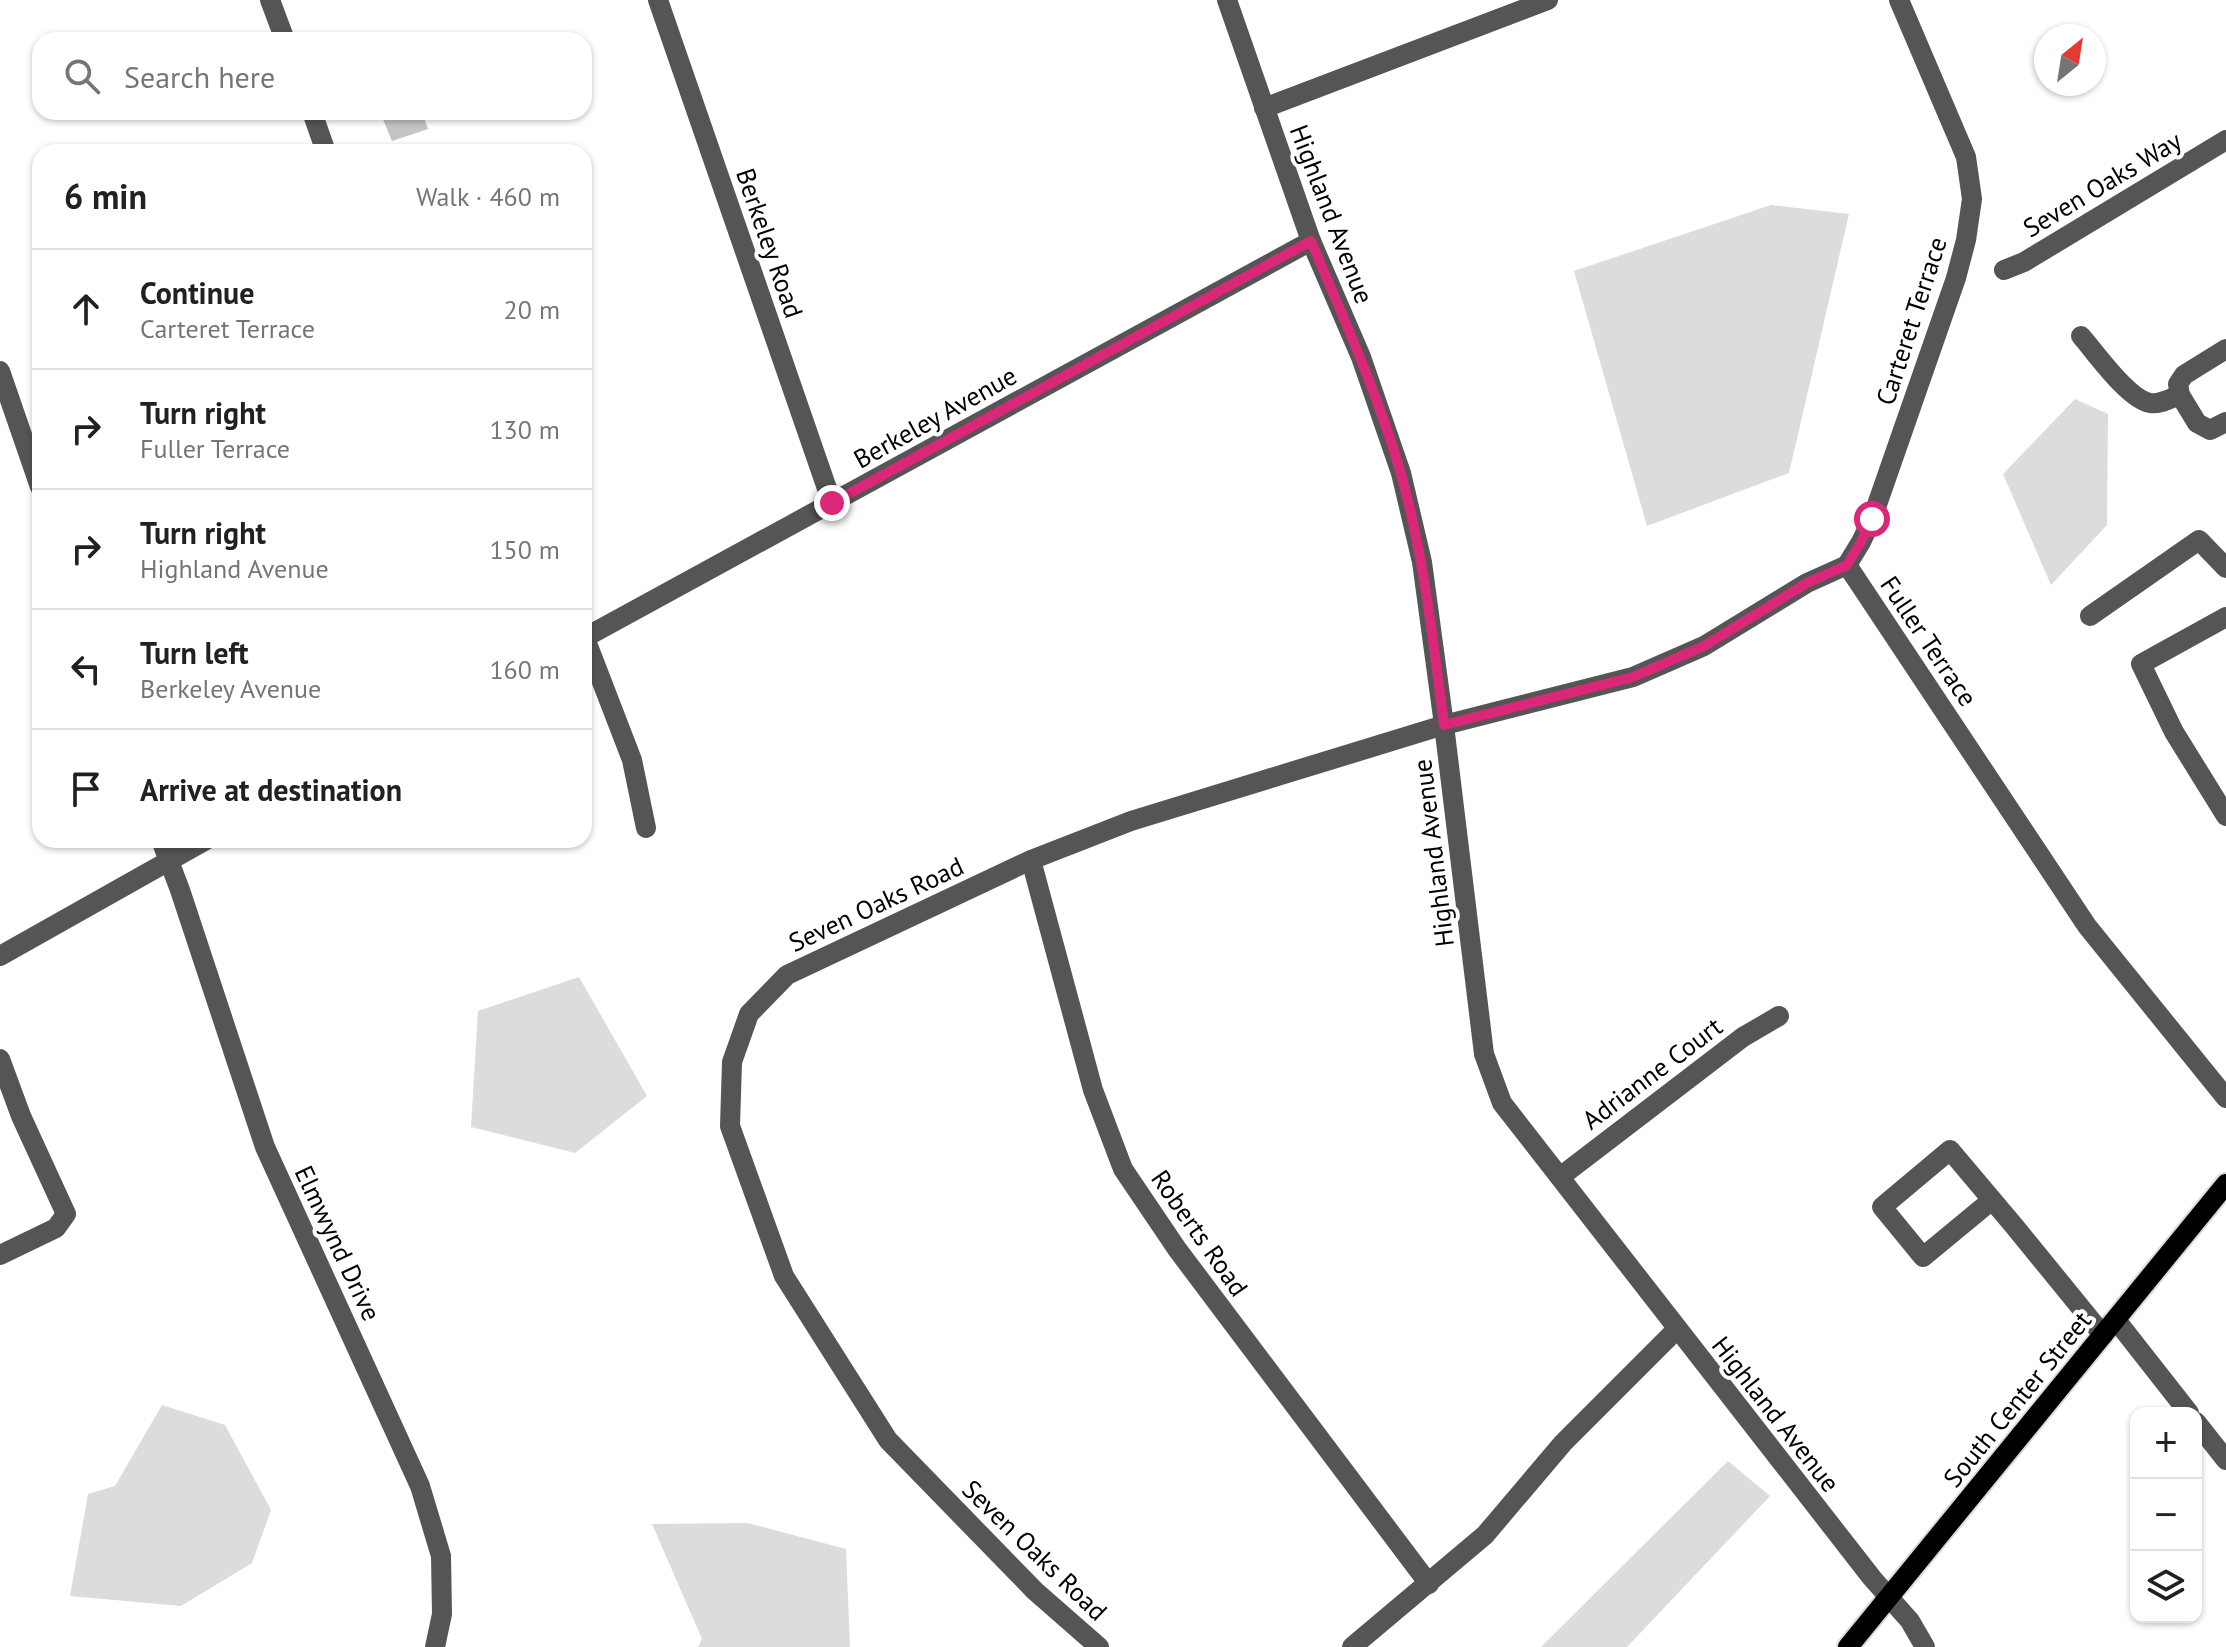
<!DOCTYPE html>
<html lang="en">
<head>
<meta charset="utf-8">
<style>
  :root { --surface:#fff; --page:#f2f2f2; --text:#202124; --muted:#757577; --line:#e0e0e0 }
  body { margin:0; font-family:"PT Sans",sans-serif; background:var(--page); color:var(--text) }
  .controls { position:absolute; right:24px; bottom:24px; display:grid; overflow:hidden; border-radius:16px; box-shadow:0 2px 6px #0004 }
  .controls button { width:72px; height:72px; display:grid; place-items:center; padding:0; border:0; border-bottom:2px solid var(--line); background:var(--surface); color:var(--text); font:40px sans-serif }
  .compass { position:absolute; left:2034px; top:24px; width:72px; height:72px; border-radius:50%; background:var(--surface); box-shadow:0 2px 6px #0004; rotate:30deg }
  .stop { position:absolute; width:24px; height:24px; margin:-18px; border:6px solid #db2777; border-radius:50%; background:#fff }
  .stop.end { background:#db2777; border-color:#fff; box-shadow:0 2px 8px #0008 }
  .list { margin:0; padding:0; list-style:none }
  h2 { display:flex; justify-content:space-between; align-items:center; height:104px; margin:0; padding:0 32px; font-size:34px }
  h2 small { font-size:26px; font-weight:400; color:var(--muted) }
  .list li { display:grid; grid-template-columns:52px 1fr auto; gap:24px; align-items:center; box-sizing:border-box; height:120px; padding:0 32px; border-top:2px solid var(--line) }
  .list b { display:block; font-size:30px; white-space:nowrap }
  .list p { margin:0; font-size:26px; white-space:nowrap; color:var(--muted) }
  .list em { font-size:26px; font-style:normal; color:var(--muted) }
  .icon { flex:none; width:44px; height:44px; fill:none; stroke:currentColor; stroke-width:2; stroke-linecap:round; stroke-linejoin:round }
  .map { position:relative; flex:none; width:2226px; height:1647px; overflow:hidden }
  .search { position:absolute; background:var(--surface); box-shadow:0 2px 6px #0004; left:32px; top:32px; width:560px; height:88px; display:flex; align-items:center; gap:20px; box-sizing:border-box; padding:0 28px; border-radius:24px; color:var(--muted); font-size:30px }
  .panel { position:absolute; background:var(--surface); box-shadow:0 2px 6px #0004; left:32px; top:144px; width:560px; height:704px; border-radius:24px }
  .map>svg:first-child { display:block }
  .green { fill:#dcdcdc }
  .building { fill:#c4c4c4 }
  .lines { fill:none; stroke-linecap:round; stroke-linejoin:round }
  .major-casing { stroke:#dbdbdb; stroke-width:24 }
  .minor { stroke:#555; stroke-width:20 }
  .major { stroke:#000; stroke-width:20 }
  .route { stroke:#db2777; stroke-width:10 }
  .labels { text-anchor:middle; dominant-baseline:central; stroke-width:8; stroke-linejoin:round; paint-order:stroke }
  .street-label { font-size:26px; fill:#000; stroke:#fff }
</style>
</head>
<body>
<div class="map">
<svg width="2226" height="1647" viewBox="0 0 2226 1647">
  <rect width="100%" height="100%" fill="#fff"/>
  <g class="green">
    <polygon points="1771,205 1849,214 1789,473 1647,526 1574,271"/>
    <polygon points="2075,399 2108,414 2107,525 2051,585 2003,474"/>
    <polygon points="579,977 647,1096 575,1153 471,1127 478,1011"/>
    <polygon points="162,1405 225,1425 271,1510 252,1563 181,1606 70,1596 88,1494 115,1486"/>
    <polygon points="1728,1461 1770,1496 1627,1647 1541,1647"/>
    <polygon points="748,1523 846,1549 850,1647 698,1647 702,1639 652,1524"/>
  </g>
  <polygon class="building" points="380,112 422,112 428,129 392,141"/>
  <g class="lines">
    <defs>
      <polyline id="major" points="1848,1647 2226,1184"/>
    </defs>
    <use href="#major" class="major-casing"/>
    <g class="minor">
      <polyline points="270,0 285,40"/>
      <polyline points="658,0 832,503"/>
      <polyline points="1227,0 1311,241 1361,357 1401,473 1422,562 1444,725 1484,1054 1502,1103 1872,1578 1910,1621 1925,1647"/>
      <polyline points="1264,108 1548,0"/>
      <polyline points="312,112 326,152"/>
      <polyline points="2004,270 2024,262 2226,140"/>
      <path d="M 2081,336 C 2096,353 2128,399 2150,403 C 2160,405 2171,398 2180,395"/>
      <polyline points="2226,349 2184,375 2178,384 2180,395 2197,423 2210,430 2226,422"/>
      <polyline points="0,371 40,487"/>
      <polyline points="1847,565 2087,926 2226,1098"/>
      <polyline points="1847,565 1861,542 1872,519 1956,278 1966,240 1972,199 1966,157 1899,0"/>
      <polyline points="2090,616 2199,540 2226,568"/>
      <polyline points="2226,617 2141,664 2174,732 2226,816"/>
      <polyline points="584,638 1311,241"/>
      <polyline points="585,638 632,760 646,828"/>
      <polyline points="161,840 180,890 265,1147 420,1486 441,1556 442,1614 435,1647"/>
      <polyline points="1031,860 1093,1090 1123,1169 1177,1249 1429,1584"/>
      <polyline points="0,956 206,840"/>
      <polyline points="0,1059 21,1116 66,1214 56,1228 0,1255"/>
      <polyline points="1560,1177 1743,1037 1779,1016"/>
      <polyline points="1992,1200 1923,1257 1882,1207 1950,1150 2015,1227 2103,1335"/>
      <polyline points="2116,1320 2189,1413"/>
      <polyline points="2196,1422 2226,1460"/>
      <polyline points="1099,1647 1035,1591 888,1440 784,1276 730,1126 732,1062 749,1014 787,975 1031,860 1131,821 1444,725 1633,677 1704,646 1807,583 1847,565"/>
      <polyline points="1352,1647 1485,1535 1563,1443 1677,1329"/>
    </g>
    <use href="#major" class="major"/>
  </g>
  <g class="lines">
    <path class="route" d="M 832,503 L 1311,241 C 1343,317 1378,394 1401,474 C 1424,556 1433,641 1444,725 L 1633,677 L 1704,646 L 1807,583 L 1847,565 L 1861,542 L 1872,519"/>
  </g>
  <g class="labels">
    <g class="street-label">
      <text transform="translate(2102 184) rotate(-31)">Seven Oaks Way</text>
      <text transform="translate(1332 214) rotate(69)">Highland Avenue</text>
      <text transform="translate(770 243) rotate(71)">Berkeley Road</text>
      <text transform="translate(1911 321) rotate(-72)">Carteret Terrace</text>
      <text transform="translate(935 417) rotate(-29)">Berkeley Avenue</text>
      <text transform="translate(1929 641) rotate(56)">Fuller Terrace</text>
      <text transform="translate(1433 853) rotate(-97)">Highland Avenue</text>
      <text transform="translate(876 904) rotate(-25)">Seven Oaks Road</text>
      <text transform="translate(1652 1073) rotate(-37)">Adrianne Court</text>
      <text transform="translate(1200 1233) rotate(55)">Roberts Road</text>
      <text transform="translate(338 1243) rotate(65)">Elmwynd Drive</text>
      <text transform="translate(2017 1399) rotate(-51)">South Center Street</text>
      <text transform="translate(1776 1414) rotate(52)">Highland Avenue</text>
      <text transform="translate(1035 1550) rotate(44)">Seven Oaks Road</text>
    </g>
  </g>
</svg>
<div class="controls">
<button>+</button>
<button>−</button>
<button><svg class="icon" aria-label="layers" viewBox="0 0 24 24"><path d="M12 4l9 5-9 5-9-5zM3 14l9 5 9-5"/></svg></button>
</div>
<svg class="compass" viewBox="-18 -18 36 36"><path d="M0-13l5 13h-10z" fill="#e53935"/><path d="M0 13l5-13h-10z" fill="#757577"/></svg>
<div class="stop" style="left:1872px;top:519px"></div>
<div class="stop end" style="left:832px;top:503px"></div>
<div class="search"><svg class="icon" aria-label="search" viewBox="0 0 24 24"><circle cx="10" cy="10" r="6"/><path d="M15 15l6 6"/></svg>Search here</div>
<section class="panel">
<h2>6 min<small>Walk · 460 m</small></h2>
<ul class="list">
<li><svg class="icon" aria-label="ahead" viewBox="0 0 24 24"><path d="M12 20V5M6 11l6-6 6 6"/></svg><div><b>Continue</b><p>Carteret Terrace</p></div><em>20 m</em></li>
<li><svg class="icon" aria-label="right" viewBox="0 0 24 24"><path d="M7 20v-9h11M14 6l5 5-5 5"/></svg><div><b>Turn right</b><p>Fuller Terrace</p></div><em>130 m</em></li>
<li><svg class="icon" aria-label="right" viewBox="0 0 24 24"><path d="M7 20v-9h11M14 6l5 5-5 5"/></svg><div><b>Turn right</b><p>Highland Avenue</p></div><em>150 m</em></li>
<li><svg class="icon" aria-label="left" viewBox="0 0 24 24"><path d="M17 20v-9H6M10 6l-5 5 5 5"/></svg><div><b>Turn left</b><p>Berkeley Avenue</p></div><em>160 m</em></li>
<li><svg class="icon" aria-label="arrive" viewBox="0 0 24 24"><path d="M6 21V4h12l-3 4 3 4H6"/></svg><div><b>Arrive at destination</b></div></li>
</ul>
</section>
</div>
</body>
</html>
